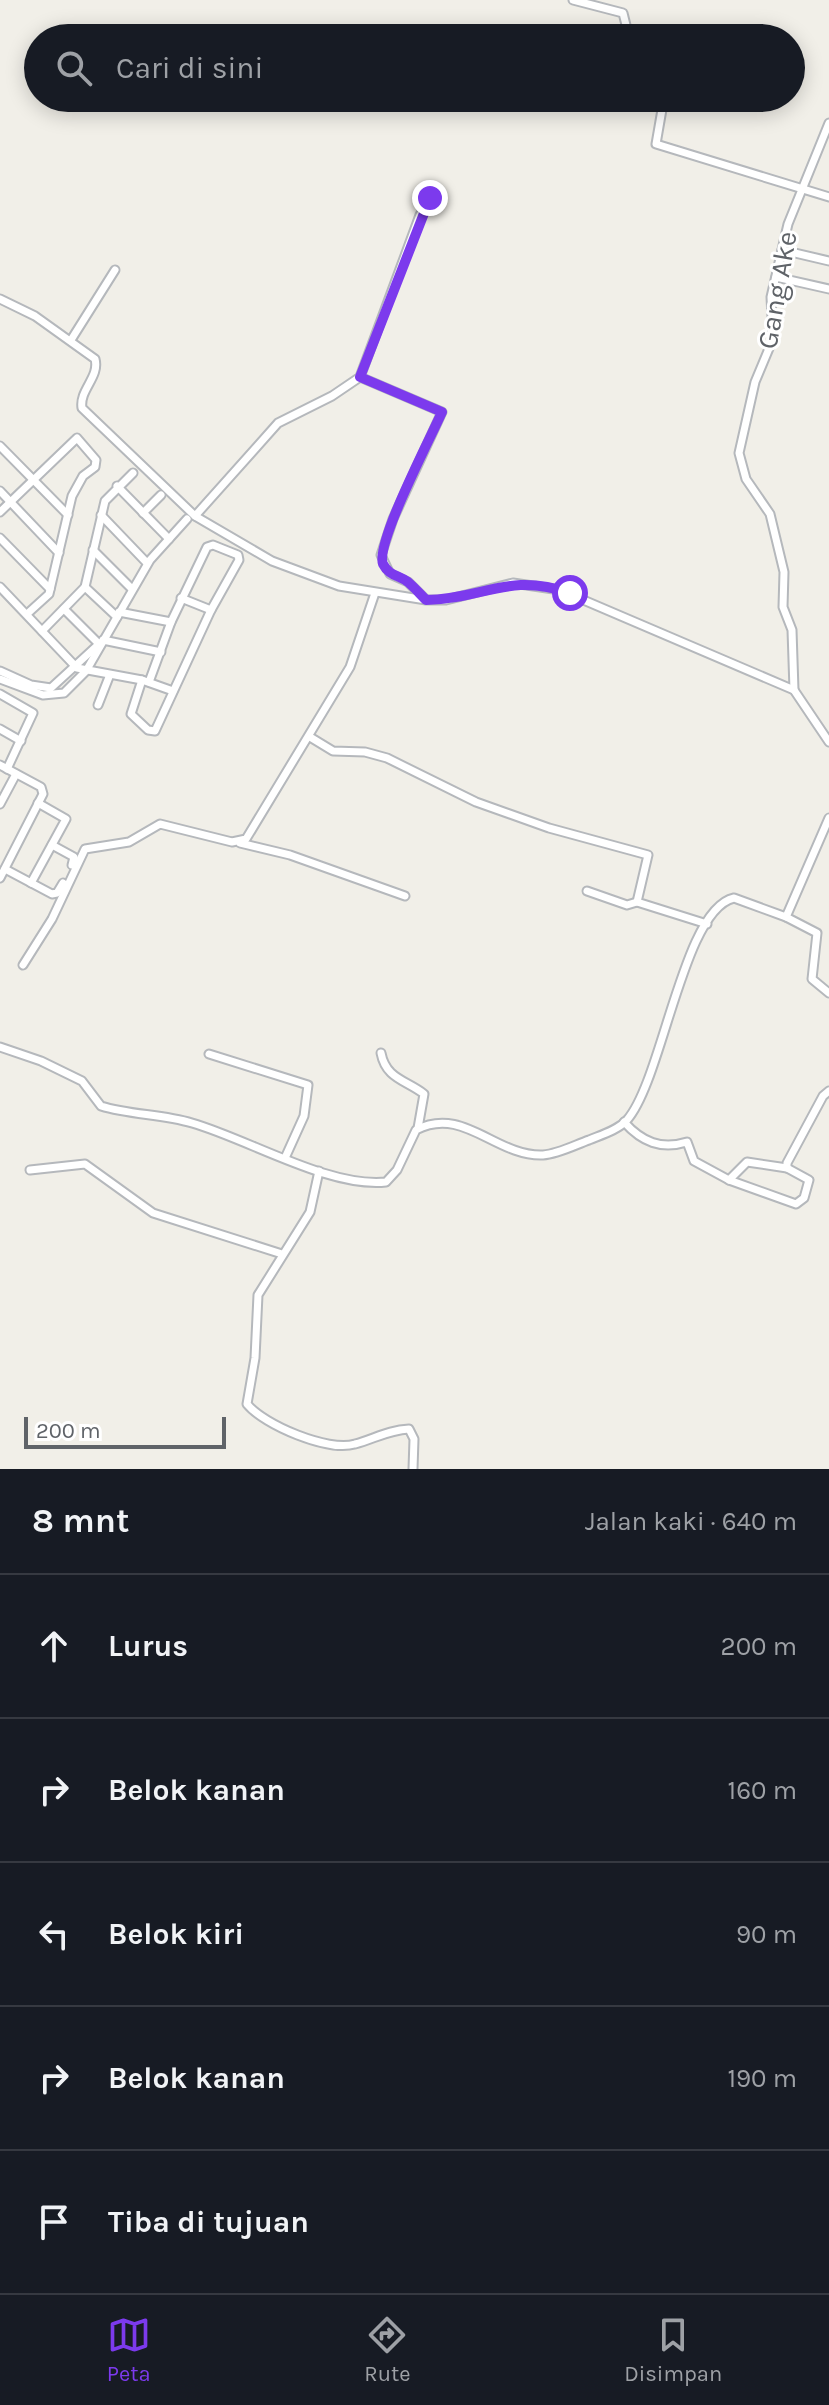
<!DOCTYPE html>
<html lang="id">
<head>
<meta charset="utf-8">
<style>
  :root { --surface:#171b24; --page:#20242c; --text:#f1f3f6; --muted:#9ea1a6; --line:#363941; --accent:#7c3aed }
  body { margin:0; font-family:Karla,sans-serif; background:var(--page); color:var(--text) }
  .scale { position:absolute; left:24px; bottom:20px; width:202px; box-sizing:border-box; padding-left:8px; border:4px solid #5f6368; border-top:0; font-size:22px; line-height:28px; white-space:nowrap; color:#5f6368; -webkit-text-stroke:6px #fff; paint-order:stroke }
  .stop { position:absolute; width:24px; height:24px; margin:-18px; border:6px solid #7c3aed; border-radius:50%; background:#fff }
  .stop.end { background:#7c3aed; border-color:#fff; box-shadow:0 2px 8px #0008 }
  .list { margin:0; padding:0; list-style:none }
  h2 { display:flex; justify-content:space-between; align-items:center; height:104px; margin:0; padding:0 32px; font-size:34px }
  h2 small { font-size:26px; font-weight:400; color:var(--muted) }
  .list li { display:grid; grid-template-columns:52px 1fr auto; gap:24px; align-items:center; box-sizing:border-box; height:144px; padding:0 32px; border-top:2px solid var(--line) }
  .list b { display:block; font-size:30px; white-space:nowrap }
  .list em { font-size:26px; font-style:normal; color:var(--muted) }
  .icon { flex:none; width:44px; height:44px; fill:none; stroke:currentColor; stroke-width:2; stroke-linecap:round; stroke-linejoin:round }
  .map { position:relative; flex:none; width:829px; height:1469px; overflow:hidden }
  .search { position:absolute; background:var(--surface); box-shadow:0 4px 20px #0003; left:24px; right:24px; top:24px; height:88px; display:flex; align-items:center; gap:20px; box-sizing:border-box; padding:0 28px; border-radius:44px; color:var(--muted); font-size:30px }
  .sheet { height:824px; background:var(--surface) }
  nav { display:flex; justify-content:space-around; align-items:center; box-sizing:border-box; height:112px; border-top:2px solid var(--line); background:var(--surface); font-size:22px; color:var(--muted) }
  nav a { display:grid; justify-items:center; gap:4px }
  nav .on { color:var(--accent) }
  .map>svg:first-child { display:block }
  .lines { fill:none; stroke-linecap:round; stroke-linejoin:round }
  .minor-casing { stroke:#b5b8bc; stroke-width:11 }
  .minor { stroke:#fff; stroke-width:7 }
  .route { stroke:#7c3aed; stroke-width:10 }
  .labels { text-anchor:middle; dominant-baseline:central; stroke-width:6; stroke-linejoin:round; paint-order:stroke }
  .street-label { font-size:28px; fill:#5f6368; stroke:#fff }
</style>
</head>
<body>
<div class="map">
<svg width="829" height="1469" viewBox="0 0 829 1469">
  <rect width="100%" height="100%" fill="#f1efe8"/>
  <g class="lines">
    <defs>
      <g id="minor">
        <polyline points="573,0 623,13 626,25 623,38"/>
        <polyline points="664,98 656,144 829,197"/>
        <polyline points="782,250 829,261"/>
        <polyline points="776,277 829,289"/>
        <path d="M 0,299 L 35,316 L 95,359 C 100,377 79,390 82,408 L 195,516 L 272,561 L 339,586 L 426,600 L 446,600 L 513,583 L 560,590 L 794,690 L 829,742"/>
        <polyline points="71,340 115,270"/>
        <polyline points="360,377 442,412 393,519 381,555 390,574 408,582 425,599"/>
        <polyline points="0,446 68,515"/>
        <polyline points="117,486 169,539"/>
        <polyline points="0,491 59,553"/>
        <polyline points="0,512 77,438 96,460 95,467 83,476 72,496 49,594 27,614"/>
        <polyline points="143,513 161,495"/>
        <polyline points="101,515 147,563"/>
        <polyline points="195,516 278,423 332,396 360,377 420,215 434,195"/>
        <polyline points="0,538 50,589"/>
        <polyline points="93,550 131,588"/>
        <polyline points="0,587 77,668 142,680 173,691"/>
        <polyline points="85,587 117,617"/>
        <polyline points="181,598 211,610"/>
        <polyline points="64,609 99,644"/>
        <polyline points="119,612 171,622"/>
        <polyline points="42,631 85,587 105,501 133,473"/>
        <polyline points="103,640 161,652"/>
        <polyline points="0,671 31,685 51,688 100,643"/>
        <polyline points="0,679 43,695 64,693 86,671 150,560 187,519"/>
        <polyline points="142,680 131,714 148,730 155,731 211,610 239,560 238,555 213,545 207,547 171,622 149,682"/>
        <polyline points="794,690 792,630 783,607 784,572 770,514 746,479 739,453 755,382 773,339 771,297 788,224 829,123"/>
        <polyline points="0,694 33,713 7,769"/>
        <polyline points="98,705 109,677"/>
        <polyline points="0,729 21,741"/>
        <polyline points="310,737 333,751 365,752 387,758 476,802 549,828 648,855 637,902 707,924"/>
        <polyline points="0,765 41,787 43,794 0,878"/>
        <polyline points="0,804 16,774"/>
        <polyline points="829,818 786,917 817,933 812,979 829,993"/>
        <polyline points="240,843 290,855 405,896"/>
        <polyline points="52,845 74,857 72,865"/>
        <polyline points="5,869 52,894 57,893 63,883"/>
        <polyline points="31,883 66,819 38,803"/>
        <polyline points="587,891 627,905 637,902"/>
        <polyline points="23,965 52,919 85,849 129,842 160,824 232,842 246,839 350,667 375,593"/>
        <path d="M 0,1047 L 41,1061 L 82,1081 L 101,1106 C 130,1115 162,1114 192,1123 C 248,1139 329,1188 386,1182 L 397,1170 L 416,1130 C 463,1105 496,1157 543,1155 C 558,1154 575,1145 589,1140 C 601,1135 618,1130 627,1120 C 663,1079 683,909 734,898 L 786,917"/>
        <path d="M 381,1053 C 386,1079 406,1080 424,1094 L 418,1128"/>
        <polyline points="209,1054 308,1085 304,1116 285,1158"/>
        <path d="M 624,1122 C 642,1142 661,1150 687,1142 L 694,1161 L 729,1180 L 796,1204 L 804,1198 L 809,1180 L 787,1168 L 787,1163 L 823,1096 L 829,1091"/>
        <polyline points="30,1170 85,1164 153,1213 282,1254"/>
        <path d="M 319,1171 L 310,1212 L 258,1295 L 255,1358 L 247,1404 C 264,1425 328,1452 355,1444 C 374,1439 388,1430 409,1429 L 414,1439 L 413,1469"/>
        <polyline points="729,1180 747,1162 787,1168"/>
      </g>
    </defs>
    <use href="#minor" class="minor-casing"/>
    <use href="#minor" class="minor"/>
  </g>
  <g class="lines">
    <path class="route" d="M 430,198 L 360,377 L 442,412 C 431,437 375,544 383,564 C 389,576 399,575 408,582 C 414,587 420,594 426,600 C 484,599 508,572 570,593"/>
  </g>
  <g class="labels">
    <g class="street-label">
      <text transform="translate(777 290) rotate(-80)">Gang Ake</text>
    </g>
  </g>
</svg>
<div class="scale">200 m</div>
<div class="stop" style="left:570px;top:593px"></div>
<div class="stop end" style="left:430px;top:198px"></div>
<div class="search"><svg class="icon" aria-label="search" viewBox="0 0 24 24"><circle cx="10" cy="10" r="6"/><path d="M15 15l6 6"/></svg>Cari di sini</div>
</div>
<section class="sheet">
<h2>8 mnt<small>Jalan kaki · 640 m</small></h2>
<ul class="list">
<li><svg class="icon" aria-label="ahead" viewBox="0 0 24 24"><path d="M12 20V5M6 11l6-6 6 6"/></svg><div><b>Lurus</b></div><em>200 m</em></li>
<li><svg class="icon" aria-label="right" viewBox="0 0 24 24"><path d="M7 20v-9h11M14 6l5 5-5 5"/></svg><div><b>Belok kanan</b></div><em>160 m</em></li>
<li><svg class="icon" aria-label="left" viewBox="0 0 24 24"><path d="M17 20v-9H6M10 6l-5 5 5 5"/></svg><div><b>Belok kiri</b></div><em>90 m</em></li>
<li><svg class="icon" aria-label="right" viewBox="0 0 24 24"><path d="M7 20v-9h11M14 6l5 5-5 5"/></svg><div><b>Belok kanan</b></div><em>190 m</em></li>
<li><svg class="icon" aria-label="arrive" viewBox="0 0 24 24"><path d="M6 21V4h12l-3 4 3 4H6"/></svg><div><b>Tiba di tujuan</b></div></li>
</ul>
</section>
<nav>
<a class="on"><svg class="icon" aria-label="map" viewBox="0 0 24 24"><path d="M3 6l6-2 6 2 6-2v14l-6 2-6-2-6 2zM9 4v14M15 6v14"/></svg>Peta</a>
<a><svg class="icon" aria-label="directions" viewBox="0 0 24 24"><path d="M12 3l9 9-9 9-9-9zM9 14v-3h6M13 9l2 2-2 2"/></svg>Rute</a>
<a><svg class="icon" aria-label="saved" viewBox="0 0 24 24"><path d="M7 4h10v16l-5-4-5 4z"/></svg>Disimpan</a>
</nav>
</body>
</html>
